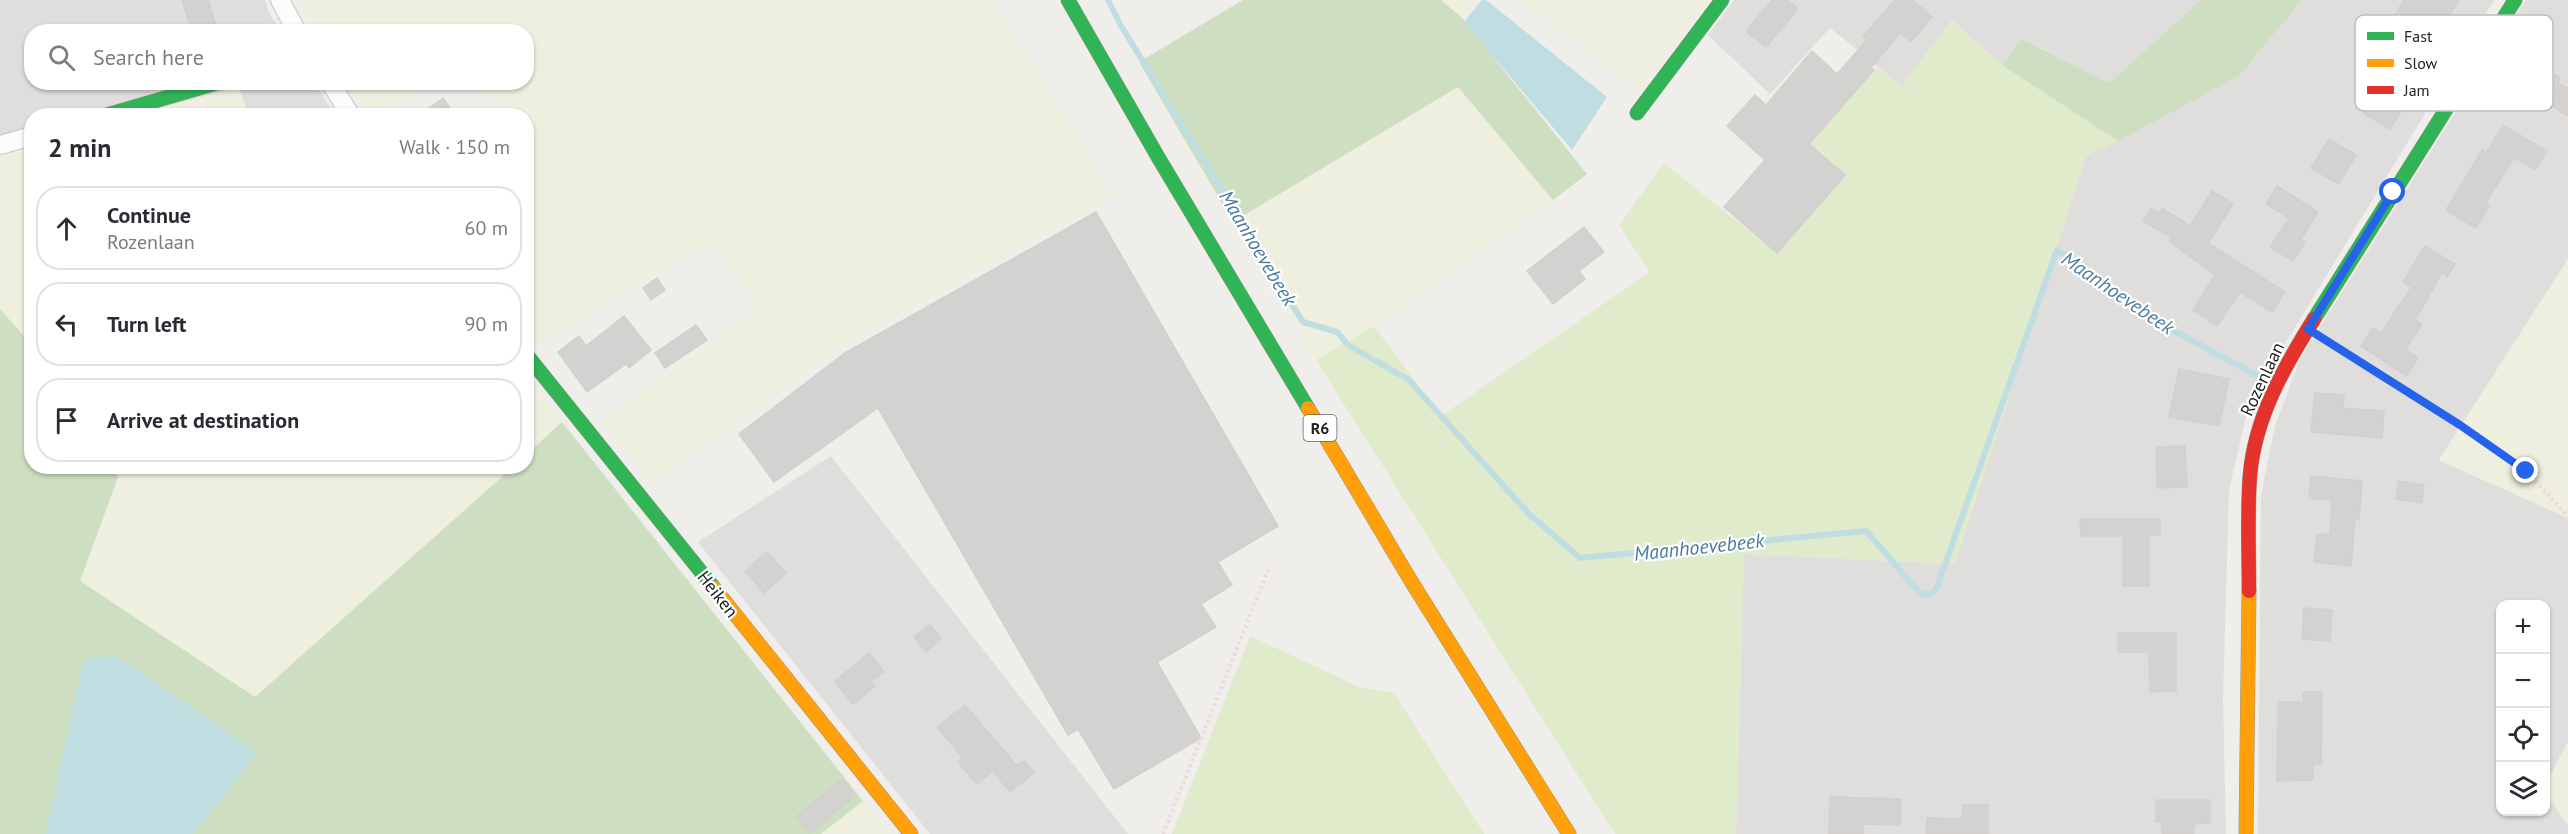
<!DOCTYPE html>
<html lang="en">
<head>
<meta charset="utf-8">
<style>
  :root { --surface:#fff; --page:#f7f7f7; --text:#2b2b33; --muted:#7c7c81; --line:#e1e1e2 }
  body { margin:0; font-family:"PT Sans",sans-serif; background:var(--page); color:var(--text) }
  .controls { position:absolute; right:18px; bottom:18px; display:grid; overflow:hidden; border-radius:12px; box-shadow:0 2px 4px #0004 }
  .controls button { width:54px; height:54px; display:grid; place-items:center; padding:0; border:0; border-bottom:2px solid var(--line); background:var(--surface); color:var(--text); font:30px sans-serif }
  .stop { position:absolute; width:18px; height:18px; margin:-14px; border:4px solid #2563eb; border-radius:50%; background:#fff }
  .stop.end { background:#2563eb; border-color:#fff; box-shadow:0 2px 6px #0008 }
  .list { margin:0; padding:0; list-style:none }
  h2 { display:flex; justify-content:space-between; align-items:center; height:78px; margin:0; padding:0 24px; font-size:26px }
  h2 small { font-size:20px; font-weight:400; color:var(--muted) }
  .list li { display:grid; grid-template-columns:39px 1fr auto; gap:18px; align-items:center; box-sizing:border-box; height:84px; margin:0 12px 12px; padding:0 12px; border:2px solid var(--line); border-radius:24px }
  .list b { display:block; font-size:22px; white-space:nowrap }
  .list p { margin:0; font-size:20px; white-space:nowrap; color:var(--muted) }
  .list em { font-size:20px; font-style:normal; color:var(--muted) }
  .icon { flex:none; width:33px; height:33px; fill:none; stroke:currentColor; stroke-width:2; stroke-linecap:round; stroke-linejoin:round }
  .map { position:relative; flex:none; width:2568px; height:834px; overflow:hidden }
  .search { position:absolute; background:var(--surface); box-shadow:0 2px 4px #0004; left:24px; top:24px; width:510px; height:66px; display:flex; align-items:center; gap:15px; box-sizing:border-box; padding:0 21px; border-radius:24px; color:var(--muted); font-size:22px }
  .panel { position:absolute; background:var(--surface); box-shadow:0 2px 4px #0004; left:24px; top:108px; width:510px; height:366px; border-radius:24px }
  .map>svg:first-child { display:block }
  .residential { fill:#dfdedc }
  .farmland { fill:#efefdf }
  .grass { fill:#dfebcb }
  .forest { fill:#cddec1 }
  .water { fill:#c0dde2 }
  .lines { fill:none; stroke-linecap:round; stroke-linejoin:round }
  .stream { stroke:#c0dde2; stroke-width:6 }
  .building { fill:#d4d2d0; stroke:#d3cfcc; stroke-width:1.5 }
  .street-casing { stroke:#c7c6c5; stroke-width:20 }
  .fast-casing { stroke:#9a9a82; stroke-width:15 }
  .slow-casing { stroke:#9a9a82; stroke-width:15 }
  .jam-casing { stroke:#9a9a82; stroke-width:15 }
  .path { stroke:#ebdcdc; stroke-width:4; stroke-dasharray:3 3; stroke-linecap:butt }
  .street { stroke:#fdfcfc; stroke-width:18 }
  .fast { stroke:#30b455; stroke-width:14 }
  .slow { stroke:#ff9f0a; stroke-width:14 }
  .jam { stroke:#e5322d; stroke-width:14 }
  .route { stroke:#2563eb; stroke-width:8 }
  .labels { text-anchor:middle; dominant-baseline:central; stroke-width:4.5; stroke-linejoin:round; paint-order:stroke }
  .shield { fill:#fff; stroke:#646464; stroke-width:1.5 }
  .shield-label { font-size:16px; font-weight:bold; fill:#222 }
  .street-label { font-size:18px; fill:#222; stroke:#fff }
  .water-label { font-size:20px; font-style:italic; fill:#497ba0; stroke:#fff }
  .key { fill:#fff; stroke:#bdbdbd; stroke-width:1.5 }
  .key-label { font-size:16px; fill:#222 }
</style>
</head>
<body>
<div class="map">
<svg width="2568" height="834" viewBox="0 0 2568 834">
  <rect width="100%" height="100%" fill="#f0eeeb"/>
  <g class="residential">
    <polygon points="0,0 265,0 269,13 281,31 32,32 32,82 314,83 335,115 248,115 239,88 130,115 32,116 31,141 0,149"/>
    <polygon points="1734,0 2201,0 2109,83 2023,39 2002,65 1952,20 1902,86 1830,28 1770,94 1708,35"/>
    <polygon points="2302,0 2494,0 2249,403 2229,491 2223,700 2226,834 1736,834 1744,554 1955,564 2086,156 2239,76"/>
    <polygon points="2526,0 2568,0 2568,259 2439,460 2568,518 2568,742 2546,784 2546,604 2500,604 2500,812 2546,812 2546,793 2568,825 2568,834 2258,834 2261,495 2275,426 2300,359"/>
    <polygon points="831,456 1128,834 930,834 698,542"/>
  </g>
  <g class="farmland">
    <polygon points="300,0 989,0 1027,54 1113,195 846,344 651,484 602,421 758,308 712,241 536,345 526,333 526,116 508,115 481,83 526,82 526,32 318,31"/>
    <polygon points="1441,0 1475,0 1461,17"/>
    <polygon points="1520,0 1710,0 1638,90"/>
    <polygon points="350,83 431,83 382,116 370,115"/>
    <polygon points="239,87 248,115 130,116"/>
    <polygon points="1458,87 1553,200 1374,326 1316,360 1233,222"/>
    <polygon points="31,141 31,344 0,309 0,149"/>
    <polygon points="2568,259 2568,518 2439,460"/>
    <polygon points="526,377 562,422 527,454 526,454"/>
    <polygon points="112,467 513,467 255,697 80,581 118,477"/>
    <polygon points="2568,742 2568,825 2546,793 2546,784"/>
    <polygon points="863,801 890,834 821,834"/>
  </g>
  <g class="grass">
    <polygon points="1952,20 2002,65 2118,141 2086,156 1955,564 1744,554 1736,834 1615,834 1316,360 1374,326 1441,416 1650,272 1619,225 1664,163 1777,253 1845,175 1809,144 1874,70 1878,67 1902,86"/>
    <polygon points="1250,636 1359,687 1394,693 1484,834 1172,834"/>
  </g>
  <g class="forest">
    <polygon points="1243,0 1441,0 1461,17 1587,174 1553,200 1458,87 1233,222 1139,62"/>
    <polygon points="2201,0 2302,0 2239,76 2118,141 2002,65 2022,39 2109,83"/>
    <polygon points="0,309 31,344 32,466 112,467 118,477 80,581 255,697 513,467 526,466 527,454 562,422 863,801 821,834 0,834"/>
  </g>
  <g class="water">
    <polygon points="1482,0 1486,0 1607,97 1572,150 1464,22"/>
    <polygon points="115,655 258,753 193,834 45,834 84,660"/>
  </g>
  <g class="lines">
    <path class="stream" d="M 1108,0 L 1120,24 L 1303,322 L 1337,332 L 1348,345 L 1409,380 L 1529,514 L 1580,558 L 1866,531 L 1920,593 C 1927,595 1929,595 1936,590 L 2057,250 L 2163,325 L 2258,376"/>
  </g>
  <g class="building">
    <polygon points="182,0 208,0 218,32 192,32"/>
    <polygon points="1772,0 1787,0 1798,9 1766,47 1746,31"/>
    <polygon points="1895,0 1913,0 1932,17 1911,42 1900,33 1871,68 1874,70 1809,144 1845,175 1777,253 1724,207 1765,160 1727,126 1755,95 1766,105 1812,51 1837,74 1867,40 1863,37"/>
    <polygon points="2404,0 2459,0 2443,25 2438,22 2425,43 2391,22"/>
    <polygon points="2538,65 2560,78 2557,82 2568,89 2568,116 2523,88"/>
    <polygon points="2382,84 2408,100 2390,129 2363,113"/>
    <polygon points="443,98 455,116 419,116"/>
    <polygon points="2503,125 2547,151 2535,170 2514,157 2485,204 2489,206 2476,228 2446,210 2482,150 2486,153"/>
    <polygon points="2329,139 2356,155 2339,184 2311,168"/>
    <polygon points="2277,186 2318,212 2301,239 2305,242 2293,261 2270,247 2289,218 2266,204"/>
    <polygon points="2212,191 2233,204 2208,243 2285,292 2272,312 2240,292 2217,326 2193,310 2215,275 2169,241 2171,237 2143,221 2151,208 2160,213 2162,208 2190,226"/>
    <polygon points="1096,212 1278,526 1218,562 1232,585 1201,604 1216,627 1157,662 1201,738 1114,789 1078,729 1068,735 878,408 774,482 739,434 845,353"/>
    <polygon points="1584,227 1604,252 1579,271 1585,279 1553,304 1527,271"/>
    <polygon points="2425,246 2455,264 2447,277 2442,273 2415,320 2422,324 2405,350 2418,358 2406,376 2361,346 2373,328 2381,333 2412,287 2403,282"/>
    <polygon points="657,278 665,290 651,300 643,288"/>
    <polygon points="624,316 651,350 629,368 626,364 587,392 558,352 579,336 586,346"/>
    <polygon points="696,325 707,340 665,368 655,353"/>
    <polygon points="2179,369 2229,379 2219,426 2169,417"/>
    <polygon points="2315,393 2344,395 2343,408 2384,411 2382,438 2311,432"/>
    <polygon points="2185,446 2187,487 2157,488 2156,447"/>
    <polygon points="2311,476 2362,481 2359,519 2355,519 2351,566 2314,562 2317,534 2330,535 2332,500 2309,498"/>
    <polygon points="2398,481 2424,485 2422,503 2396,499"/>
    <polygon points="2080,519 2160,519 2160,535 2149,535 2149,586 2123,586 2123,536 2081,536"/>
    <polygon points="767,552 786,573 764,593 745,571"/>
    <polygon points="2304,608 2332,610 2330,641 2302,639"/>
    <polygon points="930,625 941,639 926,652 914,637"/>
    <polygon points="2118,633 2176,633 2176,691 2150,692 2149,652 2118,652"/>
    <polygon points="869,653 884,672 871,681 875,686 853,704 835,681"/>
    <polygon points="2303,692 2322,692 2321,765 2313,765 2313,780 2277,781 2278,702 2304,702"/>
    <polygon points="965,705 1017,766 1024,761 1034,773 1010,792 993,771 977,784 958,762 963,758 937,727"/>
    <polygon points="842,779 855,795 810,833 796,817"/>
    <polygon points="1830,797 1901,799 1900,825 1863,824 1863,834 1829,834"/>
    <polygon points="2156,800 2210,800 2210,823 2194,824 2194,834 2162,834 2162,822 2156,822"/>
    <polygon points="1963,805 1988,805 1988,834 1926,834 1927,818 1962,819"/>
  </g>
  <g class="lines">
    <defs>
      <g id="street">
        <polyline points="280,0 297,32"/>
        <polyline points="330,82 351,116"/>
        <polyline points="0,145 32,136"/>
      </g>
      <g id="fast">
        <polyline points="1068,0 1158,157 1308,408"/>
        <polyline points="1637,113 1722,0"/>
        <polyline points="103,116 220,82"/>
        <polyline points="2314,319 2515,0"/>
        <polyline points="526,354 714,588"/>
      </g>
      <g id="slow">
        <polyline points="1308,408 1411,581 1569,834"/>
        <polyline points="714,588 911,834"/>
        <polyline points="2246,834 2249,591"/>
      </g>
      <path id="jam" d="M 2249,591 C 2249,552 2247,513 2250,475 C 2255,417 2284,367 2314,319"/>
    </defs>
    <use href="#street" class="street-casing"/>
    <use href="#fast" class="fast-casing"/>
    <use href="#slow" class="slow-casing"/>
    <use href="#jam" class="jam-casing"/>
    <g class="path">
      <polyline points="2326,341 2460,425 2526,471 2568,516"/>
      <polyline points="1163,834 1269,568"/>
    </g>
    <use href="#street" class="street"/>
    <use href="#fast" class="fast"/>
    <use href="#slow" class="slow"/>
    <use href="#jam" class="jam"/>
  </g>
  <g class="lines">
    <polyline class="route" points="2393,192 2308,329 2460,425 2526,471"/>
  </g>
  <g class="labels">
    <rect class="shield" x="1303.5" y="415" width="33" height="26" rx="4.5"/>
    <g class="shield-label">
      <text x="1320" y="428">R6</text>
    </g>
    <g class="street-label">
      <text transform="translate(2262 379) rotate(-65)">Rozenlaan</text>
      <text transform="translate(718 594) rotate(52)">Heiken</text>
    </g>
    <g class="water-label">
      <text transform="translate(1258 248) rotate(59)">Maanhoevebeek</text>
      <text transform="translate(2118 293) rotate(34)">Maanhoevebeek</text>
      <text transform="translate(1699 547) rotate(-6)">Maanhoevebeek</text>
    </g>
  </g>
  <rect x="2355" y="15" width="198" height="96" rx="9" class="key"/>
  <rect x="2367" y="32" width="27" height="8" fill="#30b455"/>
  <rect x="2367" y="59" width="27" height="8" fill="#ff9f0a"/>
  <rect x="2367" y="86" width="27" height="8" fill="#e5322d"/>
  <g class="key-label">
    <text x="2404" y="42">Fast</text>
    <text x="2404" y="69">Slow</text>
    <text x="2404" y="96">Jam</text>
  </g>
</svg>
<div class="controls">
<button>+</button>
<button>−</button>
<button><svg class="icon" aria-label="locate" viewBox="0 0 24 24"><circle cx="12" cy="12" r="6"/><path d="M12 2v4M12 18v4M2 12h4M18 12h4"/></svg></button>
<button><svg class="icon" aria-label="layers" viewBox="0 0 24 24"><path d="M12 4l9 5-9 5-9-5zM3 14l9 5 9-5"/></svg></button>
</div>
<div class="stop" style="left:2393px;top:192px"></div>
<div class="stop end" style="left:2526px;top:471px"></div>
<div class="search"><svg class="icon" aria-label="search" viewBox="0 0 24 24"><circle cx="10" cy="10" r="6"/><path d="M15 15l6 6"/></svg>Search here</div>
<section class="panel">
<h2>2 min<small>Walk · 150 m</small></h2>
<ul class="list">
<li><svg class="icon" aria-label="ahead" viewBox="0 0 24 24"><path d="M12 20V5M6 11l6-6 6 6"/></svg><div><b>Continue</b><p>Rozenlaan</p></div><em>60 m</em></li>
<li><svg class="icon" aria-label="left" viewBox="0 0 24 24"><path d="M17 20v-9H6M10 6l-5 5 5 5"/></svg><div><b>Turn left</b></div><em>90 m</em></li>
<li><svg class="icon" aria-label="arrive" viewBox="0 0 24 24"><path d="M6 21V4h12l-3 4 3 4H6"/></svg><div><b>Arrive at destination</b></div></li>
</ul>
</section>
</div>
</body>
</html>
